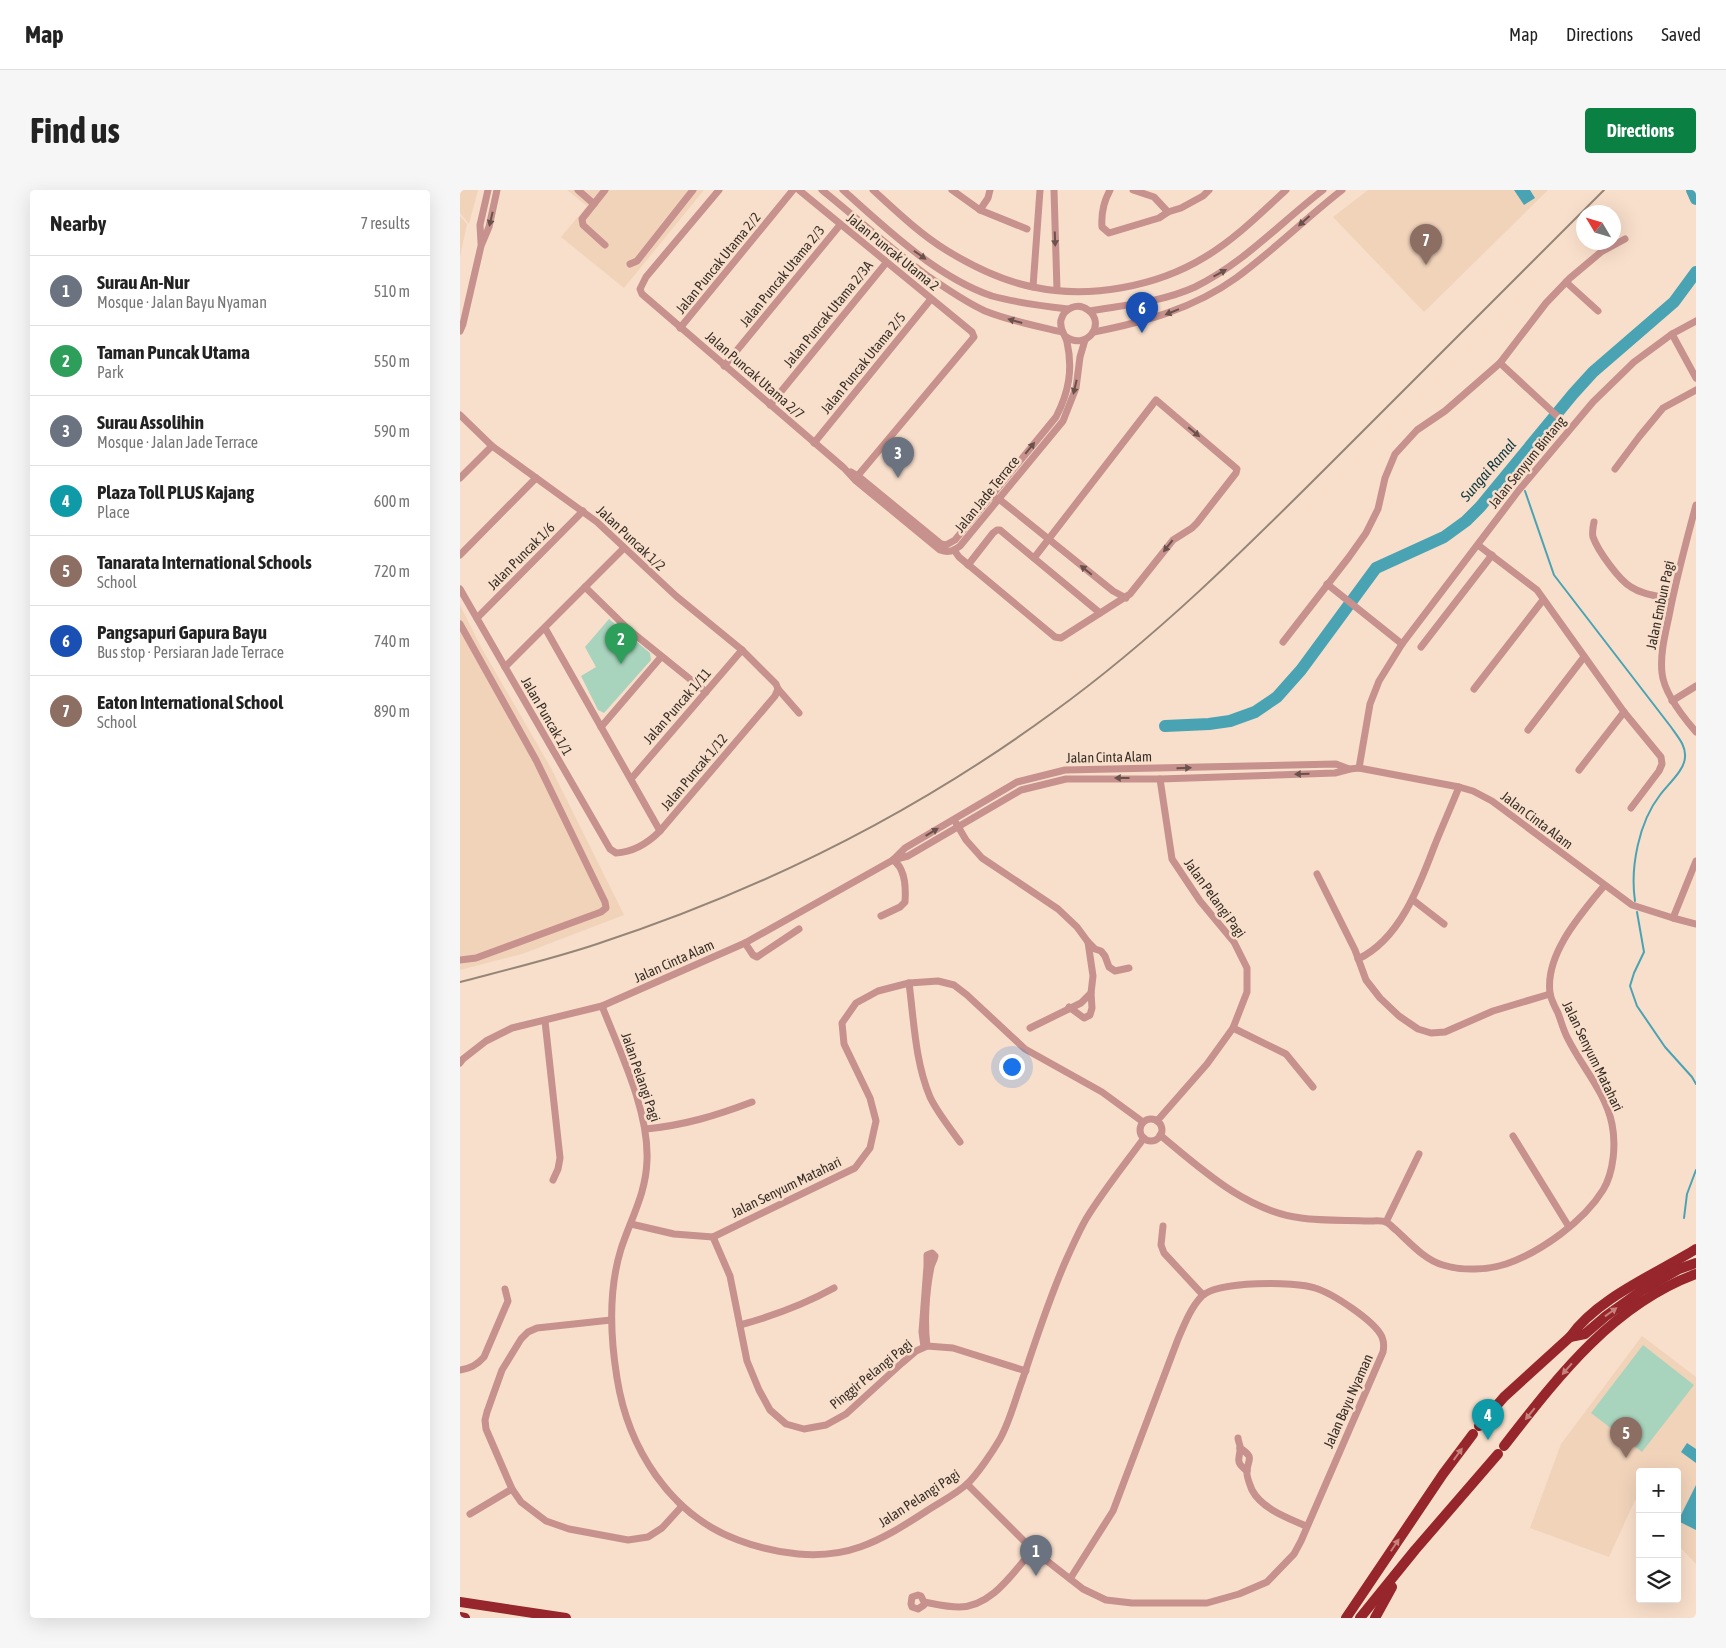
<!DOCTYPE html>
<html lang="en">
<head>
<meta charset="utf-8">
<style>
  :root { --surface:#fff; --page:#f6f6f6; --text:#222; --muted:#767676; --line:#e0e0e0; --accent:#0b8043 }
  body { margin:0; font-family:"Asap Condensed",sans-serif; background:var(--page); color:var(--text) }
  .controls { position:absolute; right:15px; bottom:15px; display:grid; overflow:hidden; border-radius:5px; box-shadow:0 5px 20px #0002 }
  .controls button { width:45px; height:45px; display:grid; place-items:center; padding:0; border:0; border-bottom:1px solid var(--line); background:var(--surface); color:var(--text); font:25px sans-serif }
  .compass { position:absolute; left:1116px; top:15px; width:45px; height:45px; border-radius:50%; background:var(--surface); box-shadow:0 5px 20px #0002; rotate:308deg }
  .you { position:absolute; left:551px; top:876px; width:18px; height:18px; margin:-12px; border:4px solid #fff; border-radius:50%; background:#1a73e8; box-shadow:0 0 0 8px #1a73e833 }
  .badge { display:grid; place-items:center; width:32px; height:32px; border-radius:50%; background:var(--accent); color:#fff; font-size:16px; font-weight:700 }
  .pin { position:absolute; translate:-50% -41px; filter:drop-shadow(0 1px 2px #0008) }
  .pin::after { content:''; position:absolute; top:26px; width:18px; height:15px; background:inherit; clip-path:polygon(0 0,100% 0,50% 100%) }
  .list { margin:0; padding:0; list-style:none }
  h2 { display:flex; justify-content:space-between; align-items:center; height:65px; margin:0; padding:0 20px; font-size:21px }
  h2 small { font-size:16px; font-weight:400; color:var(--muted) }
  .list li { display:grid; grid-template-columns:32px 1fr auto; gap:15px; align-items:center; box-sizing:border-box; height:70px; padding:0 20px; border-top:1px solid var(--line) }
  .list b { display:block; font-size:19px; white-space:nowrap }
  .list p { margin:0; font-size:16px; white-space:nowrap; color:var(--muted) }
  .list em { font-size:16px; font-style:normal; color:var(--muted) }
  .icon { flex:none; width:28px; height:28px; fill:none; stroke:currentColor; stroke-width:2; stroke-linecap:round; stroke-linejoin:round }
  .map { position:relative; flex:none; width:1236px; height:1428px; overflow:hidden; border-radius:5px }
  header { display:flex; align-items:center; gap:30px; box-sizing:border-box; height:70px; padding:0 25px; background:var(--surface); border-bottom:1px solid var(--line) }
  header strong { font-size:24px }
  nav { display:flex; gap:28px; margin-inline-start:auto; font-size:18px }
  .intro { display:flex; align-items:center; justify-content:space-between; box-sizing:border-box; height:120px; padding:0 30px }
  h1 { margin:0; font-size:35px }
  .button { padding:12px 22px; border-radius:5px; background:var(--accent); color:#fff; font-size:18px; font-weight:700 }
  main { display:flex; gap:30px; padding:0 30px }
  aside { flex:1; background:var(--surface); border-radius:5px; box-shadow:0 5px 20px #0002 }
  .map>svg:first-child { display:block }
  .built { fill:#f1d3ba }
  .green { fill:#a8d3bd }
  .water { fill:#4aa3b3 }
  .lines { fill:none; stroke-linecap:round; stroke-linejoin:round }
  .stream { stroke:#4aa3b3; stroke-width:2 }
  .river { stroke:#4aa3b3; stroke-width:12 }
  .minor { stroke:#c7918d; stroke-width:7 }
  .highway { stroke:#96262b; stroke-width:10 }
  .rail { stroke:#968577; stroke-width:2 }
  .oneway { fill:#6a514b }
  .oneway2 { fill:#c7827b }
  .labels { text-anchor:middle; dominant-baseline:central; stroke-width:5; stroke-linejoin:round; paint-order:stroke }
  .street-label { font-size:14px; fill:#382e27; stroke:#f8dfcb }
  .water-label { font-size:15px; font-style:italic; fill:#0e383f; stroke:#f8dfcb }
</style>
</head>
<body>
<header>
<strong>Map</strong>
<nav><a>Map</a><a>Directions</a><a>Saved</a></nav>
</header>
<div class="intro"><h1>Find us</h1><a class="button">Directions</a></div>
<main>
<aside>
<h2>Nearby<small>7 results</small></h2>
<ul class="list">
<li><span class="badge" style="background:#6b7280">1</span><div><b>Surau An-Nur</b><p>Mosque · Jalan Bayu Nyaman</p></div><em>510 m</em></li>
<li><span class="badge" style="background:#2e9e5b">2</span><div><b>Taman Puncak Utama</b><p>Park</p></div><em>550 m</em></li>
<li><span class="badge" style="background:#6b7280">3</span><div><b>Surau Assolihin</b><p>Mosque · Jalan Jade Terrace</p></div><em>590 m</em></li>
<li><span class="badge" style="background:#0f9aa8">4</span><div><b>Plaza Toll PLUS Kajang</b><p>Place</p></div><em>600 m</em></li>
<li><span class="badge" style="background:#8d6e63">5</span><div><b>Tanarata International Schools</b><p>School</p></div><em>720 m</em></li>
<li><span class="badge" style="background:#1a4fb4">6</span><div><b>Pangsapuri Gapura Bayu</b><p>Bus stop · Persiaran Jade Terrace</p></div><em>740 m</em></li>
<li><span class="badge" style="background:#8d6e63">7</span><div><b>Eaton International School</b><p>School</p></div><em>890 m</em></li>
</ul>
</aside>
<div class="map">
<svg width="1236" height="1428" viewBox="0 0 1236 1428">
  <rect width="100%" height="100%" fill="#f8dfcb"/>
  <g class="built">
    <polygon points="0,0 18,0 9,34 0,23"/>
    <polygon points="107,0 244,0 164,98 101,47 127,16"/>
    <polygon points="908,0 1088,0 964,122 873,27"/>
    <polygon points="0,26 7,34 0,67"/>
    <polygon points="0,415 21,457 91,578 164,725 62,764 0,780"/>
    <polygon points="1182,1146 1236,1187 1236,1374 1217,1354 1217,1282 1180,1282 1180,1314 1175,1310 1149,1367 1070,1338 1101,1254"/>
  </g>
  <g class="green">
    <polygon points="149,429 190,463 191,470 144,523 138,520 121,486 136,477 125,457"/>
    <polygon points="1183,1155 1234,1195 1182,1262 1131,1223"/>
  </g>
  <g class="water">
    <polygon points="1054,0 1070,0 1075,8 1064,15"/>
    <polygon points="1227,1253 1236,1259 1236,1273 1221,1262"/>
    <polygon points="1236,1295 1236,1340 1218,1331"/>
  </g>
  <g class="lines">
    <g class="stream">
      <polyline points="1055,274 1061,290"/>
      <path d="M 1065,301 L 1094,385 L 1211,537 C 1217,546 1226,555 1225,567 C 1225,580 1207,595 1200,605 C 1179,632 1170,677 1175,711"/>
      <polyline points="1177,722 1184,762 1174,783 1170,796 1177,816 1205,857 1232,887 1236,894"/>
      <polyline points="1224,1028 1227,1004 1236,980"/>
    </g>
    <g class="river">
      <polyline points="1232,0 1236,9"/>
      <polyline points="705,536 749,534 770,531 795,522 817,507 841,480 916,378 984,347 1006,331 1020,317 1113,204 1133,182 1214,112 1236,82"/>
    </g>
    <g class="minor">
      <polyline points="118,0 134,14"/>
      <polyline points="145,0 122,29 123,35 145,55"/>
      <path d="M 259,0 L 186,87 L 180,99 L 182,104 L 384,278 L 395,290 L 480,360 C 489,363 493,361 500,356 L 603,231 L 616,198 L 620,167 L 625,150"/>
      <polyline points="339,0 512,142 514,147 395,289"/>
      <path d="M 362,0 C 398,29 432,60 469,87 C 487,99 505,112 525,121 C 550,131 576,136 602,142"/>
      <path d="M 383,0 C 425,38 478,88 532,106 C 557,113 582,116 608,119"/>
      <path d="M 413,0 C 436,21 460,44 486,60 C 512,76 543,91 573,97 C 629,109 696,97 745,67 C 775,49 800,24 826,0"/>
      <polyline points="492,0 520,20 567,39"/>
      <polyline points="594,0 597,100"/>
      <path d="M 650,0 C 644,11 641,24 642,37 L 649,43 L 699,28 L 708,22 L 721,18 L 743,6 L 749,0"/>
      <polyline points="673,0 694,7 708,22"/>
      <polyline points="520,20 528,8 530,0"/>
      <polyline points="21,53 20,35 28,0"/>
      <polyline points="170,74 177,71 233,0"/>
      <polyline points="1106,92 1138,121"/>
      <polyline points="573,97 580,0"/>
      <path d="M 630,121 C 665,115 702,112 735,97 C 784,73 820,33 863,0"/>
      <polyline points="220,138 333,0"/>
      <polyline points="0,141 3,134 21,56 29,37 37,0"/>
      <path d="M 634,142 C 684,132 733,119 776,88 C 813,61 846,28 882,0"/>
      <polyline points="1212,144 1236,188"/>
      <polyline points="1040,173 1110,238"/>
      <polyline points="264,176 380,35"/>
      <polyline points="310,215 426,73"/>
      <polyline points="0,225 32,256 137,332 216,406 282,460 316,494 318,499 339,523"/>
      <polyline points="354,253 471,109"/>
      <polyline points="1155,279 1179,247 1203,218 1236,200"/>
      <path d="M 391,282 L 398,286 L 481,354 L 486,355 L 495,350 L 596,227 C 609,202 613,179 607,152 C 605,144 599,139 601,130 C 604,118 618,112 628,120 C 647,134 626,162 605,146"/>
      <polyline points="0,288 32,256"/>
      <polyline points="535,308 539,309 653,401 666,408"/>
      <path d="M 1236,315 C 1226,352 1216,389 1209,426 C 1205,445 1200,464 1202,483 C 1204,503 1223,527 1236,542"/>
      <path d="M 1134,332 C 1133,337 1132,343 1133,347 C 1138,361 1159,390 1171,397 C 1183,405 1198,406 1212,409"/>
      <polyline points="1018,355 1077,400 1164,522 1201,567 1202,574 1199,581 1171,618"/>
      <polyline points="494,360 499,367 595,447 601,448 670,404 713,350 732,338 737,333 776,283 777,279 696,210 574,368"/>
      <polyline points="0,365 76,288"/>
      <polyline points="508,375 533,343 537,340 540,340 640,423"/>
      <polyline points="867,394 942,454 919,491 910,514 899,578"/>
      <polyline points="125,397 168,439 246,502"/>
      <path d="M 0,399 L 150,659 L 156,663 C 174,662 188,653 200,641 L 315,506 L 318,499"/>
      <polyline points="17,428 123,321"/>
      <polyline points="0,434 76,570 145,712 146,718 141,722 16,768 0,770"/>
      <polyline points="85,438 200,641"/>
      <polyline points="823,452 889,367 906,343 918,319 925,288 935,264 957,240 985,221 1040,173 1086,113 1110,88 1141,62 1165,49"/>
      <polyline points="942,454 1059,300 1133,212 1174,172 1212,144 1236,131"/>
      <polyline points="961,457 1032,365"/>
      <polyline points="45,477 164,358"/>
      <polyline points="1014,499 1083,410"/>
      <polyline points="1212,511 1236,496"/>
      <polyline points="141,537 201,467"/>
      <polyline points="1068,540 1124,467"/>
      <polyline points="1119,580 1164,522"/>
      <polyline points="171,589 282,460"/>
      <polyline points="496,633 506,650 522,668 598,719 617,737 628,752 633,786 631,803 621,813 570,838"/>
      <polyline points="433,670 445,658 557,592 605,580 876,574 889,579"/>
      <polyline points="857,684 895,760 906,790 920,808 939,826 958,839 971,843 985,842 1033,821 1090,804"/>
      <polyline points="953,710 984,734"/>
      <path d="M 421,726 L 440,717 L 445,712 C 446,698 445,678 433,670"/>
      <polyline points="1213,728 1236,671"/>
      <polyline points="628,752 635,759 641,761 645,766 649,777 655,781 669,778"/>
      <polyline points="285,753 293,765 297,767 339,739"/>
      <path d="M 898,769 C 939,750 959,697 974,657 C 982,637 991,617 999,597"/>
      <path d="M 449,793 C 454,831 455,871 470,907 C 477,922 490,938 500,952"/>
      <path d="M 142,816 C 160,862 189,921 187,970 C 186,1004 171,1028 161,1059 C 148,1101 150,1145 157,1188 C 168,1258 210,1325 278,1350 C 315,1364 361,1371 400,1357 C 423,1349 445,1335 465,1322 C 478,1313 495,1305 507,1294 C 517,1285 533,1261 540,1249 C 550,1231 555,1210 562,1191 C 576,1150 589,1108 607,1068 C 613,1055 619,1041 626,1029 C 643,1001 665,974 684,948"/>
      <polyline points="609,817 624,828 630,825 632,818 631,803"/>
      <polyline points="85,831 100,968 98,979 93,990"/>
      <polyline points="773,838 826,864 853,897"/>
      <polyline points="0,873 3,869 26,851 52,838 142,816 285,753 433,670 448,666 561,600 606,589 700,589 875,583 890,579 899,578 999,597 1013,601 1032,611 1172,715 1213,728 1236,734"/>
      <circle cx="691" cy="940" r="11"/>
      <polyline points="697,931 747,874 773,838 787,802 787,778 774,752 740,711 712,669 700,589"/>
      <path d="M 186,939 C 225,935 255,926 292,912"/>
      <path d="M 700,945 C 741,979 786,1021 841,1028 C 863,1031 887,1030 909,1031 C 914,1031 922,1030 926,1032 C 929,1033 933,1038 936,1040 C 950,1053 965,1070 983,1075 C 1002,1081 1028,1080 1046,1074 C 1081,1062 1124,1031 1143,1000 C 1154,982 1156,954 1152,934 C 1145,901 1121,876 1107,847 C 1103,839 1101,831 1098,823 C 1095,817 1091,810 1090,803 C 1085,764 1121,724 1144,696"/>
      <polyline points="1053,946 1109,1037"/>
      <polyline points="926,1032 959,964"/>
      <polyline points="171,1034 214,1044 253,1047 395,978 410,958 416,931 410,908 384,854 382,833 396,813 418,801 449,793 478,791 494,795 507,805 565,859 642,902 683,932"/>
      <polyline points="703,1036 701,1055 704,1063 743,1105"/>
      <polyline points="253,1047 270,1086 287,1171 299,1200 310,1220 326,1234 344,1239 366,1235 386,1224 442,1173 456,1161 467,1156 493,1158 566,1181"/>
      <polyline points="151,1130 77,1138 68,1142 61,1149 42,1180 27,1222 25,1230 26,1239 52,1299 61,1312 86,1331 109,1339 168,1350 188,1347 202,1338 222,1316"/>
      <path d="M 280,1135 C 313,1126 343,1115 374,1098"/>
      <path d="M 464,1157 L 462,1142 L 467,1076 L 467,1065 L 472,1063 L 475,1066 C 474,1071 472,1073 471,1077 C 466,1101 464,1133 467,1156"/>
      <path d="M 0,1180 C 11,1178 17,1175 24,1167 L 48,1111 L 45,1099"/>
      <path d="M 778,1248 C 778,1251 780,1254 780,1257 C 781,1269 773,1270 787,1281"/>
      <path d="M 780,1258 C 795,1268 788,1268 787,1281 C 786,1286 790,1295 792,1300 C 802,1319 828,1328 846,1336"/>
      <path d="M 507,1294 L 573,1360 L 623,1399 L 646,1410 L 672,1413 L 747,1413 L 779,1404 L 807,1392 L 834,1364 L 841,1351 L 923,1162 C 924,1157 924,1152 922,1147 C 915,1131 872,1103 855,1098 C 835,1091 758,1091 742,1106 C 731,1117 724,1135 718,1149 L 653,1321 L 610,1389"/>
      <polyline points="10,1324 52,1299"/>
      <path d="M 464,1412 L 464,1415 L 458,1419 L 452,1417 L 451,1414 L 452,1407 L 458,1405 L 461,1406 L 464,1412 C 475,1414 488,1417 499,1417 C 532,1417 553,1382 573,1360"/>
    </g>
    <g class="highway">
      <polyline points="1110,1147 1125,1144 1146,1126 1181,1101 1219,1079 1236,1073"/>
      <path d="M 1019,1236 L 1044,1207 L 1110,1147 C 1137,1108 1196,1084 1236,1059"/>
      <path d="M 1044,1256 C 1097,1188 1152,1115 1236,1084"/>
      <polyline points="0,1412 106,1428"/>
      <polyline points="0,1427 5,1428"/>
      <polyline points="886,1428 983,1284 1013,1244"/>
      <polyline points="900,1428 955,1360 1038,1264"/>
      <polyline points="915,1428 932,1397"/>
    </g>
    <path class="rail" d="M 0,792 C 46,780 92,769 137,754 C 299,701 454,624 592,523 C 696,448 787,357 877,267 C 966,178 1055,89 1144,0"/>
  </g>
  <defs><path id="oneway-solid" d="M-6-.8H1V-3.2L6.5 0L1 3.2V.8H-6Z" transform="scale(1.25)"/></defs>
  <g class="oneway">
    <use href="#oneway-solid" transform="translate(31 29) rotate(103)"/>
    <use href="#oneway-solid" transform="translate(844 31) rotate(138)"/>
    <use href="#oneway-solid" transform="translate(595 49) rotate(88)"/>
    <use href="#oneway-solid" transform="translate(460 65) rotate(35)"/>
    <use href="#oneway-solid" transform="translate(760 83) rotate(-29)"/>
    <use href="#oneway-solid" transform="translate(712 122) rotate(158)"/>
    <use href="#oneway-solid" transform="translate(555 131) rotate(-164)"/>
    <use href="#oneway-solid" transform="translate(615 197) rotate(103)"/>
    <use href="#oneway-solid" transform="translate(734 242) rotate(40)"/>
    <use href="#oneway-solid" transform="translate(570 258) rotate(-51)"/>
    <use href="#oneway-solid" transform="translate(708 356) rotate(128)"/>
    <use href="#oneway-solid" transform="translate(626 380) rotate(-141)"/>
    <use href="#oneway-solid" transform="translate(724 578) rotate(-1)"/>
    <use href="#oneway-solid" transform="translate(842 584) rotate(178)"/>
    <use href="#oneway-solid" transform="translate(662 588) rotate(-180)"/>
    <use href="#oneway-solid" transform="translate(472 642) rotate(-31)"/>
  </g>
  <g class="oneway2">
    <use href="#oneway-solid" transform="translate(1151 1122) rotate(-36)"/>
    <use href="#oneway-solid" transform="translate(1107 1179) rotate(131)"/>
    <use href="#oneway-solid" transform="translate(1070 1224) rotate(129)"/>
    <use href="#oneway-solid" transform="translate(998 1264) rotate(-54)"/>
    <use href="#oneway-solid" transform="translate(935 1355) rotate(-56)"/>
  </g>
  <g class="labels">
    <g class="street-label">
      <text transform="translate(433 62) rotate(39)">Jalan Puncak Utama 2</text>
      <text transform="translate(258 73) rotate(-51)">Jalan Puncak Utama 2/2</text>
      <text transform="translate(322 86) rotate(-51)">Jalan Puncak Utama 2/3</text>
      <text transform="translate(368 124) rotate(-51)">Jalan Puncak Utama 2/3A</text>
      <text transform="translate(403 173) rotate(-51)">Jalan Puncak Utama 2/5</text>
      <text transform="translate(295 185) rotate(41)">Jalan Puncak Utama 2/7</text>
      <text transform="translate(1067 272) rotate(-51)">Jalan Senyum Bintang</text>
      <text transform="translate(527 304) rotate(-51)">Jalan Jade Terrace</text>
      <text transform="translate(171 348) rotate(43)">Jalan Puncak 1/2</text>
      <text transform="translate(61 366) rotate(-45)">Jalan Puncak 1/6</text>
      <text transform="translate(1200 415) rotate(-78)">Jalan Embun Pagi</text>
      <text transform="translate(217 516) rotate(-49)">Jalan Puncak 1/11</text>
      <text transform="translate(87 526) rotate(60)">Jalan Puncak 1/1</text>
      <text transform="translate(649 567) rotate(-1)">Jalan Cinta Alam</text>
      <text transform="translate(234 582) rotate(-50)">Jalan Puncak 1/12</text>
      <text transform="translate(1077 630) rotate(37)">Jalan Cinta Alam</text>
      <text transform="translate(755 708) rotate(54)">Jalan Pelangi Pagi</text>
      <text transform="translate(214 771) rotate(-24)">Jalan Cinta Alam</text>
      <text transform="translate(1133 866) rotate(64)">Jalan Senyum Matahari</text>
      <text transform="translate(181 887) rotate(71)">Jalan Pelangi Pagi</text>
      <text transform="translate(326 997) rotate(-26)">Jalan Senyum Matahari</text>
      <text transform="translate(411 1184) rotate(-39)">Pinggir Pelangi Pagi</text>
      <text transform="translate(888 1211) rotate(-66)">Jalan Bayu Nyaman</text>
      <text transform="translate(459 1308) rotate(-33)">Jalan Pelangi Pagi</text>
    </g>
    <g class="water-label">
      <text transform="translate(1028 280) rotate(-49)">Sungai Ramal</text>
    </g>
  </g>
</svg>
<div class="controls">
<button>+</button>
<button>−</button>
<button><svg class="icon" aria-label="layers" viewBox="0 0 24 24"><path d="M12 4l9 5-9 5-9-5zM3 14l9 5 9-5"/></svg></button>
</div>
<svg class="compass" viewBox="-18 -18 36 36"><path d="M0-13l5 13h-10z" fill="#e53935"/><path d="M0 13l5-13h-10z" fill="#767676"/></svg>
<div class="you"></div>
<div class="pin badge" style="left:576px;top:1386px;background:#6b7280">1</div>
<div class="pin badge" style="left:161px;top:474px;background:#2e9e5b">2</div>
<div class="pin badge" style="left:438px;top:288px;background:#6b7280">3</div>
<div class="pin badge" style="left:1028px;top:1250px;background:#0f9aa8">4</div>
<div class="pin badge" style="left:1166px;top:1268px;background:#8d6e63">5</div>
<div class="pin badge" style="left:682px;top:143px;background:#1a4fb4">6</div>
<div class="pin badge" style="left:966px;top:75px;background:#8d6e63">7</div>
</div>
</main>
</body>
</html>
